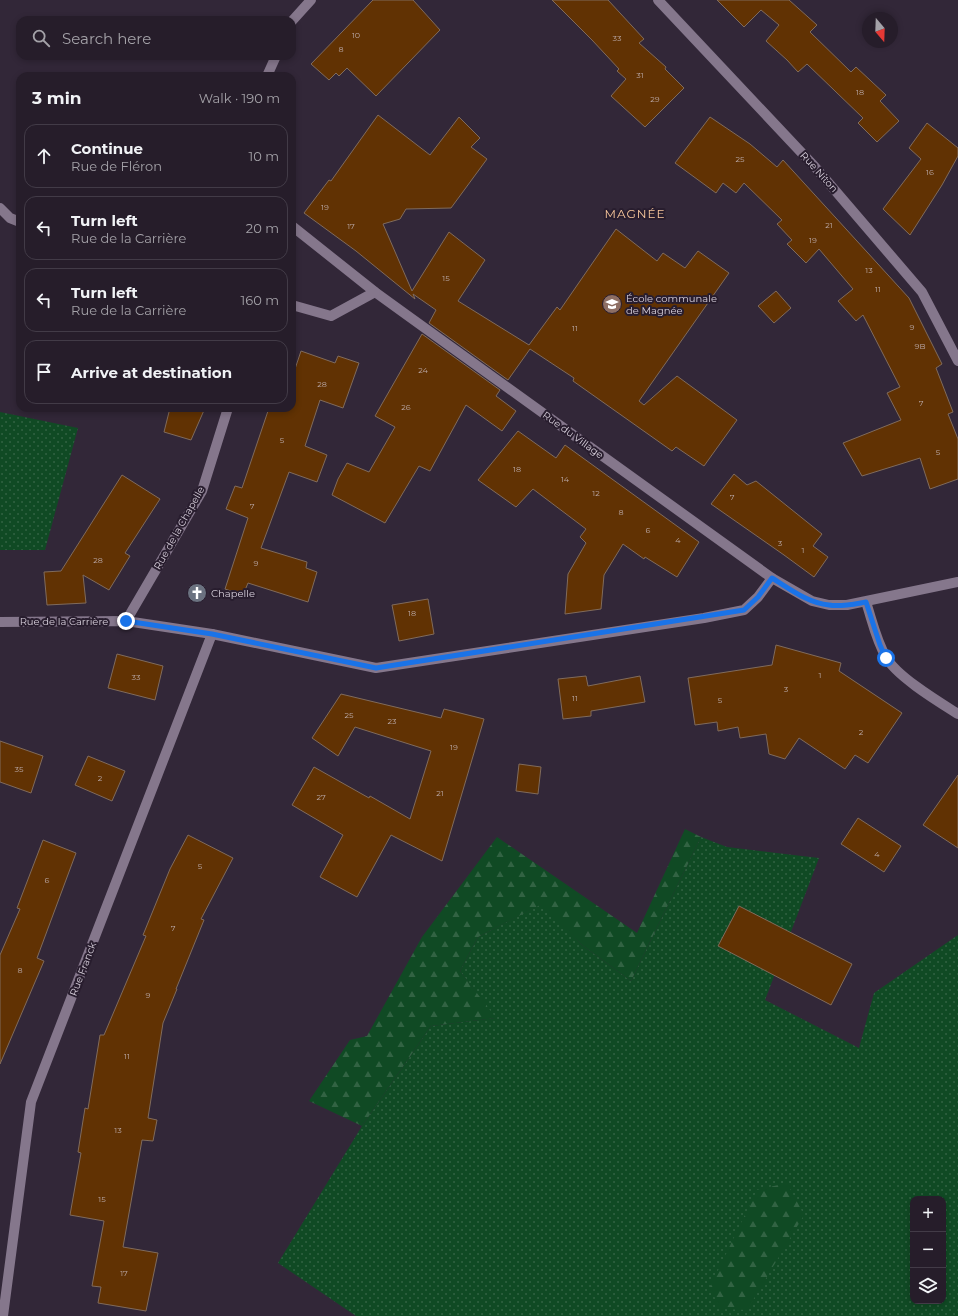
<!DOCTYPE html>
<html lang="en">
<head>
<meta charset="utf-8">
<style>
  :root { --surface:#261d2a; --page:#2e2632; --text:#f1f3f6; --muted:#a4a2a8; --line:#423b47 }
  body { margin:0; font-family:Montserrat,sans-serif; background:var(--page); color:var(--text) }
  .controls { position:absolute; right:12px; bottom:12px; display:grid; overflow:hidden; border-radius:8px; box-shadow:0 2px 6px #0003 }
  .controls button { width:36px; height:36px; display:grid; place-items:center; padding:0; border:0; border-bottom:1px solid var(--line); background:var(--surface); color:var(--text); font:20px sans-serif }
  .compass { position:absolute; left:862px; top:12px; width:36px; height:36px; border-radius:50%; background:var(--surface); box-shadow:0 2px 6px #0003; rotate:161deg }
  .stop { position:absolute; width:12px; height:12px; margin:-9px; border:3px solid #1a73e8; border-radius:50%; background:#fff }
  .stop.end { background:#1a73e8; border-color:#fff; box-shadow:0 1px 4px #0008 }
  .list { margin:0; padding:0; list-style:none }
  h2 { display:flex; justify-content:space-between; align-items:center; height:52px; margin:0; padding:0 16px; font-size:17px }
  h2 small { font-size:13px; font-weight:400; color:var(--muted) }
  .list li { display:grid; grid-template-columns:26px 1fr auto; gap:12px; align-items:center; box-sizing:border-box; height:64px; margin:0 8px 8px; padding:0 8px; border:1px solid var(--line); border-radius:12px }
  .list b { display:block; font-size:15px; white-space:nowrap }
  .list p { margin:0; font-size:13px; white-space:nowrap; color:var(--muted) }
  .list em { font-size:13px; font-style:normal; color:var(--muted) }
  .icon { flex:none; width:22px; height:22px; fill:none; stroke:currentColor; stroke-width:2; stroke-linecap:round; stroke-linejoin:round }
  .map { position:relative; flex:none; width:958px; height:1316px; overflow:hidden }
  .search { position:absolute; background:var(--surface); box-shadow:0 2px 6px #0003; left:16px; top:16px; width:280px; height:44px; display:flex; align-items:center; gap:10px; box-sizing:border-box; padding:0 14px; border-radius:12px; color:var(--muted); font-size:15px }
  .panel { position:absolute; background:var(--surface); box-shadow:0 2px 6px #0003; left:16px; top:72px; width:280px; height:340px; border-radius:12px }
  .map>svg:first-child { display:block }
  .grass { fill:url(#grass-dots); fill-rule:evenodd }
  .forest { fill:url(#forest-firs) }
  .building { fill:#613203; stroke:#806b5c }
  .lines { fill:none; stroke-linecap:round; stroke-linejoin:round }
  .minor { stroke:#85778c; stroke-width:10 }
  .route { stroke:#1a73e8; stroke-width:5 }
  .labels { text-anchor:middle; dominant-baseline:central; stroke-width:4; stroke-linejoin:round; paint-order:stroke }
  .number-label { font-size:8px; fill:#baa8a6 }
  .street-label { font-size:10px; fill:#d8d0dc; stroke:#281d2e }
  .poi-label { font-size:10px; fill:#d8d0dc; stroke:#281d2e; text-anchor:start }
  .quarter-label { font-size:12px; letter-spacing:1px; fill:#f9c79c; stroke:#281d2e }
</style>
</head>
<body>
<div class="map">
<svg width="958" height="1316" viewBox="0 0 958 1316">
  <defs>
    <pattern id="grass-dots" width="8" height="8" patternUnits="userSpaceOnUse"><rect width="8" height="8" fill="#104a24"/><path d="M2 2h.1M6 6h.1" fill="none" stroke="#326343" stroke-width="1.8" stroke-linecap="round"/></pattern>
    <pattern id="forest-firs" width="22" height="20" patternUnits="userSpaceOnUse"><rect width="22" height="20" fill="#104a24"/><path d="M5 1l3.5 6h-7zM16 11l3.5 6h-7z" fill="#326343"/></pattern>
  </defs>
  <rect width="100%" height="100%" fill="#322738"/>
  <g class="grass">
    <polygon points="0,412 78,428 45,550 0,550"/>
    <path d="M 701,837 L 727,847 L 819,858 L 765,1000 L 859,1048 L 874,993 L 958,935 L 958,1316 L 356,1316 L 278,1263 L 362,1126 L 431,1026 L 495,1018 L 460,971 L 478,937 L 543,903 L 582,945 L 631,981 ZM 913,1199 L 943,1199 L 943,1301 L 913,1301 Z"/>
  </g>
  <g class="forest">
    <polygon points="685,829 701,837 631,981 582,945 542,904 478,937 460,971 496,1018 431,1026 362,1126 309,1101 350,1040 367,1036 422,937 497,837 637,933"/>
    <polygon points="787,1183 804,1215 747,1310 720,1309 710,1287 757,1190"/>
  </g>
  <g class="building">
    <polygon points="373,0 413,0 440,30 376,96 347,68 339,76 336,73 329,80 311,64"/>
    <polygon points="552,0 608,0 644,39 639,43 666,67 665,69 684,88 645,127 611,96 626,79 617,71 619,69 592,40"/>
    <polygon points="717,0 789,0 817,25 810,32 851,72 856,67 886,95 880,101 899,121 877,142 858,123 863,118 807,64 798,72 787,60 766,41 779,25 761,10 744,27"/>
    <polygon points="378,115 430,155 459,117 480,138 471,147 487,159 451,208 406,209 400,219 383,224 412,291 449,232 485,260 458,301 529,345 557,307 560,310 616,229 657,261 663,253 685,268 698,251 729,273 639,401 644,405 677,376 737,420 704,466 676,447 672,451 573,381 574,378 530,349 508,380 429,323 436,310 413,294 415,299 356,251 304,213 329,180 331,181"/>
    <polygon points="710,117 750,144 777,167 783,160 909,298 942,364 936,368 953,412 948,414 958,439 958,479 930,489 920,458 862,476 843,443 901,420 887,393 900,387 863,315 856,321 838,301 853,289 819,249 806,263 787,244 792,240 777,224 782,220 744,183 736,193 723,183 716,193 675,163"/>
    <polygon points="927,123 958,148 958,156 942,185 910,235 883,209 921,159 909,148"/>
    <polygon points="776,291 791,308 774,323 758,306"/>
    <polygon points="422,334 500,390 496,396 516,411 502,431 466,405 430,471 419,466 385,523 332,495 338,479 347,463 369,472 395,427 375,416"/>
    <polygon points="301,351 335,363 338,356 359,363 343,408 320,400 305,446 327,455 317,482 289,472 261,548 307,562 306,568 317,572 308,602 248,583 243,595 225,589 248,518 226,509 235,486 242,488 269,408 292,408 292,378"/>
    <polygon points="170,408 205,408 191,440 164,432"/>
    <polygon points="518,431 556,458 565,445 699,542 677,577 645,557 644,559 623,544 604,575 601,609 565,614 568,574 586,543 580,537 586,529 533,489 516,507 478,480"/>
    <polygon points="734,474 747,485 756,481 822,534 813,546 828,557 814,577 784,555 711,504"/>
    <polygon points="122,475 160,499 125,553 130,556 109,590 83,575 86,603 47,605 44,572 61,571"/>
    <polygon points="428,599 434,634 399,641 392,605"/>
    <polygon points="776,645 841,663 839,671 902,713 868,763 855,755 845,769 799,738 785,759 769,754 766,734 740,738 738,727 718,731 717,722 695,725 688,678 772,665"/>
    <polygon points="117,654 163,666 155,700 108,688"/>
    <polygon points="586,676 588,686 640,676 645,702 591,711 591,716 563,719 558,679"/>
    <polygon points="341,694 441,718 444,709 484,719 442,861 391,835 357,897 320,877 343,835 292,805 314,767 369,798 370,796 410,819 431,751 355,727 338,756 312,738"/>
    <polygon points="0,741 43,756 31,793 0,782"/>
    <polygon points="88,756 125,771 112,801 75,785"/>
    <polygon points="519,764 541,767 538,794 516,791"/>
    <polygon points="958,775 958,848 923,825"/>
    <polygon points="858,818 901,846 884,872 841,844"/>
    <polygon points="188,835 233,858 201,919 204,920 176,989 177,989 163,1023 148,1118 157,1120 153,1141 142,1140 123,1247 158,1253 146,1311 98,1303 101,1287 92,1286 104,1221 70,1215 81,1153 78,1152 85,1108 88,1109 100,1035 104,1035 146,936 143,935 170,869"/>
    <polygon points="43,840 76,853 37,958 44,961 0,1064 0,955 20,909 17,908"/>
    <polygon points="739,906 852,964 831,1005 718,946"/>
  </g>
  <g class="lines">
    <g class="minor">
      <polyline points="658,0 815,167 922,292 958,361"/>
      <polyline points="292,21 311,0"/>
      <polyline points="267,76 276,56"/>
      <polyline points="0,208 10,218 20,222"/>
      <polyline points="292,226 375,292 404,313 772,578 812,601 829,605 847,605 958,582"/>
      <polyline points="292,305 331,316 375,292"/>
      <path d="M 866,602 C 872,620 876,640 886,657 C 896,676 939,702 958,714"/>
      <polyline points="126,621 202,491 228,408"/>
      <polyline points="0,622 126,621 212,634 376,668 704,618 744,610 758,597 772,578"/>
      <polyline points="3,1316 31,1102 212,634"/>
    </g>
  </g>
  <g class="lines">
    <path class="route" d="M 126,621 L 212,634 L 376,668 L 744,610 L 758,597 L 772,578 C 790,589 808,603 829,605 C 841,607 854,604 866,602 L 880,645 L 886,658"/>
  </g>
  <defs>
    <symbol id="school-disc" viewBox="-11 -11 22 22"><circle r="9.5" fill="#8d6e63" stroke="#281d2e"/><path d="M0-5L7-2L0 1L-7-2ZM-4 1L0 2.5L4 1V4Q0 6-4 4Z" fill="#fff"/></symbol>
    <symbol id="church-disc" viewBox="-11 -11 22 22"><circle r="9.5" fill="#6b7280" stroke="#281d2e"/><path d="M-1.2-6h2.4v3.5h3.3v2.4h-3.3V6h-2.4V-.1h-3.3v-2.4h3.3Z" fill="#fff"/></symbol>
  </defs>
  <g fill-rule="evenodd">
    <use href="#school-disc" x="601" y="293" width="22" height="22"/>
    <use href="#church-disc" x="186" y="582" width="22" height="22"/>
  </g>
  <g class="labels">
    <g class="number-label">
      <text x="356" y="35">10</text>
      <text x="617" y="38">33</text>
      <text x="341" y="49">8</text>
      <text x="640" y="75">31</text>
      <text x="860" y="92">18</text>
      <text x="655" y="99">29</text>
      <text x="740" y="159">25</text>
      <text x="930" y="172">16</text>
      <text x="325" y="207">19</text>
      <text x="829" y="225">21</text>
      <text x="351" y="226">17</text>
      <text x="813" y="240">19</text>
      <text x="869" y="270">13</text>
      <text x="446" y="278">15</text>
      <text x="878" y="289">11</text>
      <text x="912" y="327">9</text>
      <text x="575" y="328">11</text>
      <text x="920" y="346">9B</text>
      <text x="423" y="370">24</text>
      <text x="322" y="384">28</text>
      <text x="921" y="403">7</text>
      <text x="406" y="407">26</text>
      <text x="282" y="440">5</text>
      <text x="938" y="452">5</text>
      <text x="517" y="469">18</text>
      <text x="565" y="479">14</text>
      <text x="596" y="493">12</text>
      <text x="732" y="497">7</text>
      <text x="252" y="506">7</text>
      <text x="621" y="512">8</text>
      <text x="648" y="530">6</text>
      <text x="678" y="540">4</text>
      <text x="780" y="543">3</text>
      <text x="803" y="550">1</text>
      <text x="98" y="560">28</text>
      <text x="256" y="563">9</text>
      <text x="412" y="613">18</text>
      <text x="820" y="675">1</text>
      <text x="136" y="677">33</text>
      <text x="786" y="689">3</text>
      <text x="575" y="698">11</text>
      <text x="720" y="700">5</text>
      <text x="349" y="715">25</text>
      <text x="392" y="721">23</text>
      <text x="861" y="732">2</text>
      <text x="454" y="747">19</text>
      <text x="19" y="769">35</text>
      <text x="100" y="778">2</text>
      <text x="440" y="793">21</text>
      <text x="321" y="797">27</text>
      <text x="877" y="854">4</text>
      <text x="200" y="866">5</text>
      <text x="47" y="880">6</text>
      <text x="173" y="928">7</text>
      <text x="20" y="970">8</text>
      <text x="148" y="995">9</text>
      <text x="127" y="1056">11</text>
      <text x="118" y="1130">13</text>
      <text x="102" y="1199">15</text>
      <text x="124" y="1273">17</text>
    </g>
    <g class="street-label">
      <text transform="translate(819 172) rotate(48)">Rue Niton</text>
      <text transform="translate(573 435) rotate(36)">Rue du Village</text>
      <text transform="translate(179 528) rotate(-61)">Rue de la Chapelle</text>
      <text x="64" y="621">Rue de la Carrière</text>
      <text transform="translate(83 969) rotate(-69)">Rue Franck</text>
    </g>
    <g class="poi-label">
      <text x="626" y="298">École communale<tspan x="626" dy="12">de Magnée</tspan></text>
      <text x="211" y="593">Chapelle</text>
    </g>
    <g class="quarter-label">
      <text x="635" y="213">MAGNÉE</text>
    </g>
  </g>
</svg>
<div class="controls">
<button>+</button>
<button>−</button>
<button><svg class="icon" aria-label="layers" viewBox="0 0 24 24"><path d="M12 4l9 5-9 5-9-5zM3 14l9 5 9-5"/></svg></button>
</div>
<svg class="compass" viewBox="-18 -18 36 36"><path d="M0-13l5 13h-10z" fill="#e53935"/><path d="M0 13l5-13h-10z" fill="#a4a2a8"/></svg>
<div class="stop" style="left:886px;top:658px"></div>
<div class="stop end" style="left:126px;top:621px"></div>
<div class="search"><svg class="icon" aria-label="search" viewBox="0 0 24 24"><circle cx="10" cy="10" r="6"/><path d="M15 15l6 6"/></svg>Search here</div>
<section class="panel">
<h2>3 min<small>Walk · 190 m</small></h2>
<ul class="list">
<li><svg class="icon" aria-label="ahead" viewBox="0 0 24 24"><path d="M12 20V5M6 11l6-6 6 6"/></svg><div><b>Continue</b><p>Rue de Fléron</p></div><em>10 m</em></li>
<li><svg class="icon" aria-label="left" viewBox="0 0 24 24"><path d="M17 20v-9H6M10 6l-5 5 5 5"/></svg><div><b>Turn left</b><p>Rue de la Carrière</p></div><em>20 m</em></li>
<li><svg class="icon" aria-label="left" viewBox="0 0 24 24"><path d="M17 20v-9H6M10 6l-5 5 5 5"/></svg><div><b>Turn left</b><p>Rue de la Carrière</p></div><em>160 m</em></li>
<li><svg class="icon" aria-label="arrive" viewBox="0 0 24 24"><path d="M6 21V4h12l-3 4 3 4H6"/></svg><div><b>Arrive at destination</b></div></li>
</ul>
</section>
</div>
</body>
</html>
